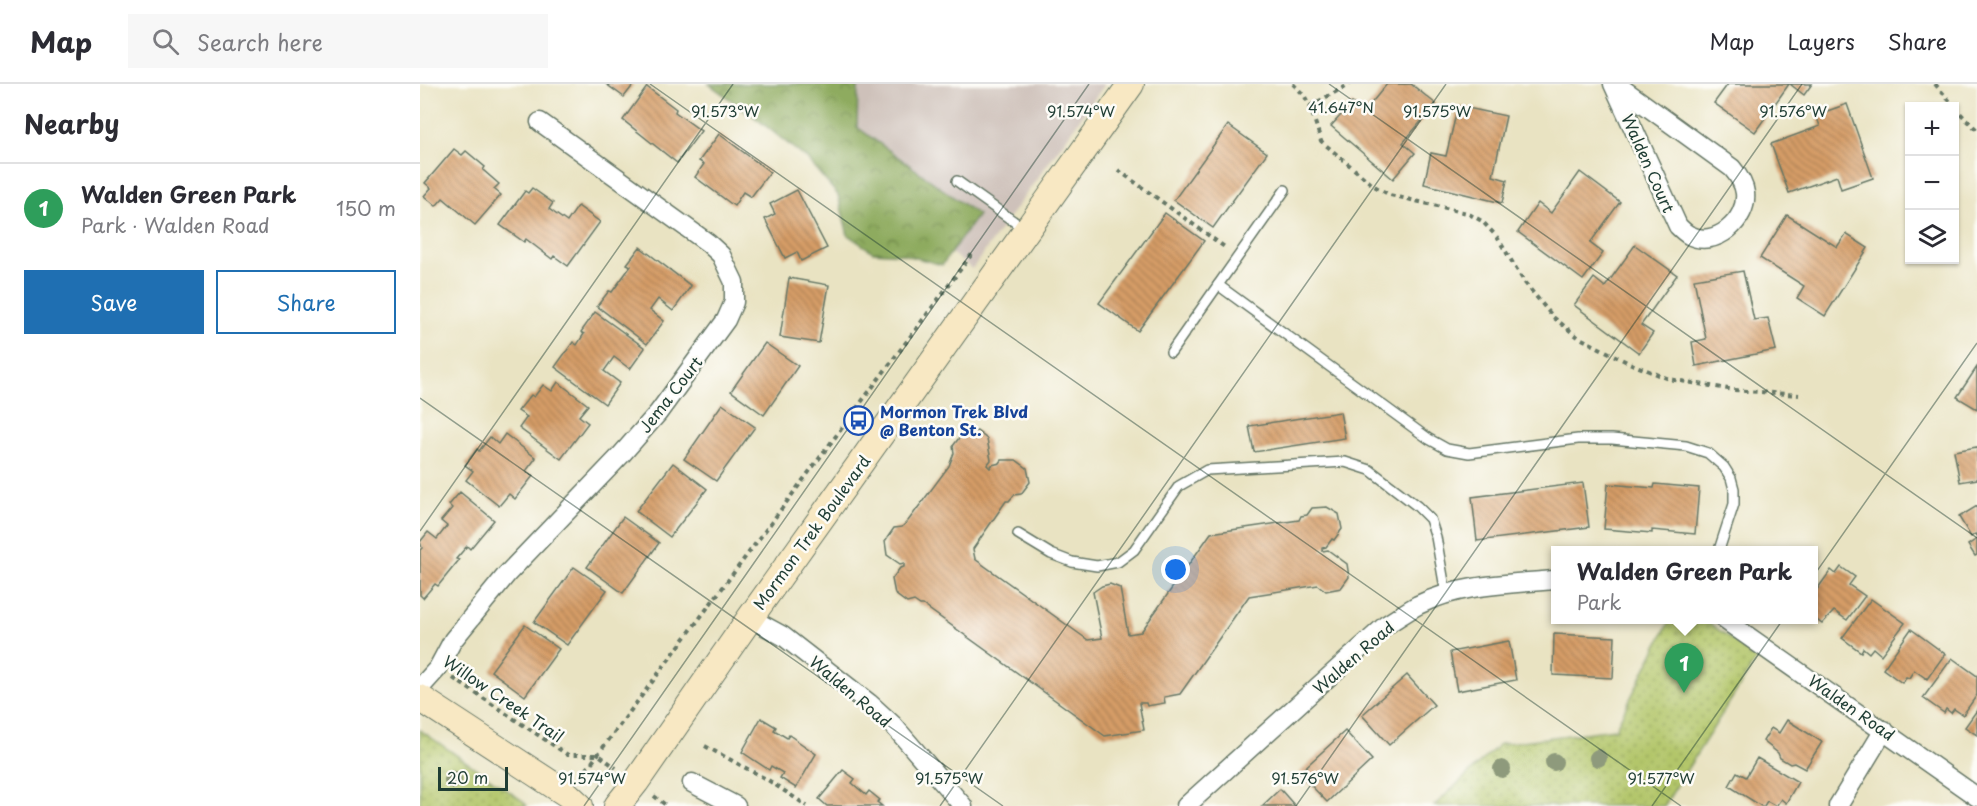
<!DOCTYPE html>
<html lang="en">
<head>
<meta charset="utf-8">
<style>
  :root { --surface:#fff; --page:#f7f7f7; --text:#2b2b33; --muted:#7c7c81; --line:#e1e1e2; --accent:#1f6fb2 }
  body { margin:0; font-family:"Playpen Sans",sans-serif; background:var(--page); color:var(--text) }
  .controls { position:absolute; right:18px; top:18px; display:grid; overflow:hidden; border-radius:0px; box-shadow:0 2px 4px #0004 }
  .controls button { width:54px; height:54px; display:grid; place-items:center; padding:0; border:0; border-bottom:2px solid var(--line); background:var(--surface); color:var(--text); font:30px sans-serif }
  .scale { position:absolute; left:18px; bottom:15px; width:70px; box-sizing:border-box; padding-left:6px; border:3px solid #1f3d34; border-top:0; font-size:16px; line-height:21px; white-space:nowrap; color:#1f3d34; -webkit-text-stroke:4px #fdfcf7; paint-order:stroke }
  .you { position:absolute; left:756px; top:486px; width:21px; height:21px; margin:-15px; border:4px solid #fff; border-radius:50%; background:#1a73e8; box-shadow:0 0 0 9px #1a73e833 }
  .badge { display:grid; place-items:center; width:39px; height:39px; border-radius:50%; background:var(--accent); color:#fff; font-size:20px; font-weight:700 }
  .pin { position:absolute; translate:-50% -50px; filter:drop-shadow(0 2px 3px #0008) }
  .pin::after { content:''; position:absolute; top:32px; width:21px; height:18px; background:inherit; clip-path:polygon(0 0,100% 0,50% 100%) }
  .popup { position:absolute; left:1131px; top:462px; width:267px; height:78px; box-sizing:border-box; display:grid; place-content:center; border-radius:0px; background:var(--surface); filter:drop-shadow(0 2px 4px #0005); font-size:20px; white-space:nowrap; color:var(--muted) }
  .popup b { font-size:22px; color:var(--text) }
  .popup::after { content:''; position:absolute; left:50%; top:100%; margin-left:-12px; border:12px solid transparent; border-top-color:var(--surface) }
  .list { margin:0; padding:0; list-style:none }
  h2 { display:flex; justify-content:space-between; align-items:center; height:78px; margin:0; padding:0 24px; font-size:26px }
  h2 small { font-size:20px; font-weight:400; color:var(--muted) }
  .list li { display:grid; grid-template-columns:39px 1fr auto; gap:18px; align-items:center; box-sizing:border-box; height:90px; padding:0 24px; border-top:2px solid var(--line) }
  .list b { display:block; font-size:22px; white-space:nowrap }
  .list p { margin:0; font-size:20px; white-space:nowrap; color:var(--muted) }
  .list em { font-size:20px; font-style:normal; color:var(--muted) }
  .actions { display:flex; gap:12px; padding:18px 24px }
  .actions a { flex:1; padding:14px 0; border:2px solid var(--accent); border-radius:0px; text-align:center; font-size:21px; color:var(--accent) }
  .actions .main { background:var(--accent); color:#fff }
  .icon { flex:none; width:33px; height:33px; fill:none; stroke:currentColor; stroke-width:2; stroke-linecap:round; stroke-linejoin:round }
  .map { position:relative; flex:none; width:1557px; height:722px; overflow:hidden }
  header { display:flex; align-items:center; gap:36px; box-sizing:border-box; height:84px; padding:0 30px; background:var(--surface); border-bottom:2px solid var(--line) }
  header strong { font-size:28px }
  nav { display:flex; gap:33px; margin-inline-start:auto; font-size:21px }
  .search { width:420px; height:54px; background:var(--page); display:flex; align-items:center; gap:15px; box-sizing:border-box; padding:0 21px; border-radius:0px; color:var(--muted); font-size:22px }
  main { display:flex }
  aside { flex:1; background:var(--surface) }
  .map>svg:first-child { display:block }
  .industrial { fill:#cec1ba }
  .grass { fill:url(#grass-dots); stroke:#69824f; stroke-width:1.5 }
  .forest { fill:url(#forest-crowns); stroke:#567449; stroke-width:1.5 }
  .building { fill:url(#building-back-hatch) }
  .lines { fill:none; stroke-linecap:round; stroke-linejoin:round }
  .lane-casing { stroke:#676; stroke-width:12 }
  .street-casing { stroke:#676; stroke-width:21 }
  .secondary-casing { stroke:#676; stroke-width:28 }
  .path { stroke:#676; stroke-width:4; stroke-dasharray:4.5 4.5; stroke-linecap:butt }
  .lane { stroke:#fff; stroke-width:9 }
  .street { stroke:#fff; stroke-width:18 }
  .secondary { stroke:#f8e8c3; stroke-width:26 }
  .tree { fill:#8e9a7c }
  .ticks { fill:none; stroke:#1f3d34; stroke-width:1.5; stroke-opacity:0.45 }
  .labels { text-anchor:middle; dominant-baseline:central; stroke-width:5; stroke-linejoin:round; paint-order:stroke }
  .street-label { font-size:16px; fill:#1f3d34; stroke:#fdfcf7 }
  .transit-label { font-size:16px; font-weight:bold; fill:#164399; stroke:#fdfcf7; text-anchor:start }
  .ticks-label { font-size:15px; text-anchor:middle; fill:#1f3d34; stroke:#fdfcf7; stroke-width:5; stroke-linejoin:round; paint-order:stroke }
</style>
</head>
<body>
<header>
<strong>Map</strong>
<div class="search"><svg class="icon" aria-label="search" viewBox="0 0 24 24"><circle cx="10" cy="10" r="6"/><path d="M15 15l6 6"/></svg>Search here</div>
<nav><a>Map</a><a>Layers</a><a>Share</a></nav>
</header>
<main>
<aside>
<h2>Nearby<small></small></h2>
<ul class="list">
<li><span class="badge" style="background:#2e9e5b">1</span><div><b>Walden Green Park</b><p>Park · Walden Road</p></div><em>150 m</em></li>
</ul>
<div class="actions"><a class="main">Save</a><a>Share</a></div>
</aside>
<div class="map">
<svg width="1557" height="722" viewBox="0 0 1557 722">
  <defs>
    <pattern id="grass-dots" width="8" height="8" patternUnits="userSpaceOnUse" patternTransform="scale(1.5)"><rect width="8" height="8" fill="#b3c66a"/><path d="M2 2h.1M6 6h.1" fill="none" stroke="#91a258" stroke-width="1.8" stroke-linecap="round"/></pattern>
    <pattern id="forest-crowns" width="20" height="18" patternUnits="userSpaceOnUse" patternTransform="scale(1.5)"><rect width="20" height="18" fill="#8eab5e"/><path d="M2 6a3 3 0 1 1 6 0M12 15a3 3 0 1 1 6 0" fill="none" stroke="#738c4e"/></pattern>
    <pattern id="building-back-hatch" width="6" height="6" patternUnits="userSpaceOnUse" patternTransform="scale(1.5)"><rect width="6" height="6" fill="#d59c66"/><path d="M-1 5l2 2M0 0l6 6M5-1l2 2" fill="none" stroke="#ac8055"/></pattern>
  </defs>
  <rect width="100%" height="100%" fill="#fdfcf7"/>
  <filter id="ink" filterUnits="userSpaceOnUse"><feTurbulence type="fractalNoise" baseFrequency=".0167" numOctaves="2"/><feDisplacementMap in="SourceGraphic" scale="12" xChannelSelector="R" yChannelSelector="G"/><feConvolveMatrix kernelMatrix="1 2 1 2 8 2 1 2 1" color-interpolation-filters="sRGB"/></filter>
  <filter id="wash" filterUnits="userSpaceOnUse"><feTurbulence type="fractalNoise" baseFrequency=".008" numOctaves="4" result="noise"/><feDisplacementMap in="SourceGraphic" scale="24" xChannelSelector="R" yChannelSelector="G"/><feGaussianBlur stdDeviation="1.35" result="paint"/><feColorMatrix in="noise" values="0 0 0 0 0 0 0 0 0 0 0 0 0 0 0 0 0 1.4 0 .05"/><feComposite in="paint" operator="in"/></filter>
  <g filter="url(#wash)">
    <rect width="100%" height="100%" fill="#e9e3c2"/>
    <polygon class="industrial" points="310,0 685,0 552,185"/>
    <g class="grass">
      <polygon points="1250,536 1284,536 1338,573 1244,722 1014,722 1080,660 1195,645"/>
      <polygon points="0,646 103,717 107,722 0,722"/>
    </g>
    <polygon class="forest" points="289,0 438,0 437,43 558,131 522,181 482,170 453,168 428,151 418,111 387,75 337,35"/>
    <g id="blocks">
      <g class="building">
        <polygon points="186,0 214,0 204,13"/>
        <polygon points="967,0 991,0 1016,20 983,59 995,69 973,95 911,42 932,19 944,28"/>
        <polygon points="1308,0 1369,0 1335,48 1294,19"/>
        <polygon points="1370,0 1392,0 1384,11"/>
        <polygon points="227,3 256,25 255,28 281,47 257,79 203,36"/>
        <polygon points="1427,20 1453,94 1421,105 1417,92 1369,109 1351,60 1400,42 1396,31"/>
        <polygon points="1038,22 1086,32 1073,92 1087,96 1082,119 1004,100 1011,69 1026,72"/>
        <polygon points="808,41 847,69 793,144 754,116"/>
        <polygon points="299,50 350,88 331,113 323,108 314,122 275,93 284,80 279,77"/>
        <polygon points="34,65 42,71 46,67 65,83 63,86 79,100 74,105 81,111 55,141 23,114 16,122 4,112 11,104 5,99"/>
        <polygon points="1160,88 1200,118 1170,159 1183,169 1163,196 1098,148 1118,119 1131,129"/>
        <polygon points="112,104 133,119 129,125 147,138 158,122 180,138 148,182 134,172 132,175 106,155 104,158 80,141 105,107 108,109"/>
        <polygon points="377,106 407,164 381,177 377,168 365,174 345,135 355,130 350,120"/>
        <polygon points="745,129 784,157 718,247 679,219"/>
        <polygon points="1367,131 1417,163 1426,150 1448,164 1405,232 1377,214 1384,202 1340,174"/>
        <polygon points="1215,161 1257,191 1221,241 1233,249 1219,269 1154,221 1174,194 1185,203"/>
        <polygon points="220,163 271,202 253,227 238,215 230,226 244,237 227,260 177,222 189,207 192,208 211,182 207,180"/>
        <polygon points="1323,187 1334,236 1348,234 1356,266 1276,282 1272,258 1286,255 1274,195"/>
        <polygon points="369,194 409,201 399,259 360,253"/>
        <polygon points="175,228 225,264 210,285 194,273 184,287 200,299 185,320 135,283 153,258 157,261 164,250 161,248"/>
        <polygon points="345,259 378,282 344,331 311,307"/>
        <polygon points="1557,283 1557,325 1537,313"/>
        <polygon points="138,298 168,321 159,332 168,339 141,375 99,344 107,333 98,327 111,311 114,313 123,301 132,307"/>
        <polygon points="302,320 335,343 296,397 264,375"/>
        <polygon points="920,328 925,354 834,368 829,342"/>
        <polygon points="557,347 567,355 571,376 567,381 570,384 572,381 580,379 582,376 596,376 607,384 610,398 601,410 594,411 589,417 586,417 553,465 555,475 668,556 682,554 673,508 682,502 690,500 700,504 708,550 721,548 791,449 879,436 881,432 887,431 892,424 907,423 919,430 922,445 914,456 912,455 906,463 902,464 902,467 908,466 927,480 929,493 921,504 906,507 898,501 829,512 760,610 744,613 745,619 727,622 726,619 719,619 724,646 685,652 503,521 500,521 494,517 487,519 475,510 472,495 480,484 484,483 484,479 480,480 467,471 465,457 474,444 482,443 488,437 529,382 534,369 533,362 542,350"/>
        <polygon points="85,350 116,374 106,387 113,392 95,415 89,410 79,422 46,396 53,387 45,381 57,365 59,367 70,353 78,360"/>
        <polygon points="1557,363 1557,395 1540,398 1534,367"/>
        <polygon points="253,379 287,405 250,453 216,427"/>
        <polygon points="1163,399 1169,443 1057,457 1052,413"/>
        <polygon points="1188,400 1234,404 1235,400 1279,404 1275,450 1232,446 1232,449 1184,445"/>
        <polygon points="40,408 74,436 50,465 47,462 36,475 39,476 18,502 15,500 3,514 0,511 0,466 2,464 0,458 8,448 17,455 27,442 21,437 32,424 29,421"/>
        <polygon points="1557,422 1557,453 1555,450 1551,453 1539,433"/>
        <polygon points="203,433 239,459 203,509 167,483"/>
        <polygon points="1557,455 1557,471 1555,472 1548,461"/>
        <polygon points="154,483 187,506 147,561 114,538"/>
        <polygon points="1421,483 1435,493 1429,501 1445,512 1427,536 1414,527 1402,540 1393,533 1393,511 1411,486 1416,490"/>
        <polygon points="1451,515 1485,539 1461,571 1453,564 1449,569 1443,564 1441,568 1422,554"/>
        <polygon points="105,541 139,565 105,612 71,587"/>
        <polygon points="1491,545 1525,570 1507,595 1494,586 1489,594 1486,593 1482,599 1463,585"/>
        <polygon points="1134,550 1195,553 1193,594 1133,591"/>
        <polygon points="1089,557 1096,596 1037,607 1030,568"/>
        <polygon points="1532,574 1557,592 1557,611 1543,631 1534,625 1531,629 1526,625 1524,629 1503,614"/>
        <polygon points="987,591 1014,621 969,661 942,631"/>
        <polygon points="1557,626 1557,651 1545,643"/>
        <polygon points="341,634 356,643 354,646 367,654 369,651 396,670 376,704 360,694 363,689 351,682 349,686 322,668"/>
        <polygon points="1367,636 1402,658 1385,685 1374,679 1370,680 1360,674 1358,669 1343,657 1351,644 1359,649"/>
        <polygon points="925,647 952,676 907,718 879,689"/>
        <polygon points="1337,674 1378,698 1366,719 1361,715 1356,722 1347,717 1344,722 1341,722 1309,702 1317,688 1326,693"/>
        <polygon points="423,686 435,695 432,699 446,711 449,707 460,716 457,718 462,722 407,722 399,715"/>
        <polygon points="860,705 875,722 842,722"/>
      </g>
    </g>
  </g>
  <g filter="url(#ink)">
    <use href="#blocks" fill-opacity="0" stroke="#676" stroke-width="1.5"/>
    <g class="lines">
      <defs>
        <g id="lane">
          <polyline points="537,97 606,146"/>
          <polyline points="865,106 798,201 1009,355 1027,365 1049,369 1158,355 1192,355 1266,362 1288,369 1304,383 1311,394 1314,405 1314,420 1299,466"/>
          <polyline points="751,268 798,201"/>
          <polyline points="598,450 631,470 652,478 677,482 698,478 714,466 759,402 787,386 925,378 950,386 997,422 1010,435 1016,453 1026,510"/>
        </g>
        <g id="street">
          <path d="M 1193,0 L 1258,142 C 1261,145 1265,149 1269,151 C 1295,165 1328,136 1325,109 C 1324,99 1318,91 1312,84 L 1196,0"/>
          <polyline points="330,534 363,552 449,619 473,641 543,722"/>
          <polyline points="1305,536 1557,713"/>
          <polyline points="0,604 18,584 33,556 87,490 201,371 238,329 306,236 314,218 314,198 301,171 288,159 120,38"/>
          <polyline points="272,699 316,722"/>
          <path d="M 766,722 L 966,541 C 976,535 987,527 998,521 C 1040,500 1089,500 1135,496"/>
          <polyline points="1418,722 1464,646"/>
        </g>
        <g id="secondary">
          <polyline points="0,614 147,710 160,722"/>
          <polyline points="197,722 216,698 330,534 711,0"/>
        </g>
      </defs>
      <use href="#lane" class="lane-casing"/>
      <use href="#street" class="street-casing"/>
      <use href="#secondary" class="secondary-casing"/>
      <g class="path">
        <polyline points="873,0 884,11 890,22 901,57 954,102 970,111 1047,129 1062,137 1077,153 1105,199 1133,233 1158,253 1209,279 1249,295 1314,306 1379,311"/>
        <polyline points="1515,0 1534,22"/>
        <polyline points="890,22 930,0"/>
        <polyline points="1534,23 1557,46"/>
        <polyline points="698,86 806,164"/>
        <polyline points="33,594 148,671 179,671 196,684"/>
        <polyline points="285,662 348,696 387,722"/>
        <polyline points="161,693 552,170"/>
        <polyline points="234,712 247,722"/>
      </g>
      <use href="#lane" class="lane"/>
      <use href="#street" class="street"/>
      <use href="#secondary" class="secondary"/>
    </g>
    <g class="tree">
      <circle cx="1178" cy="674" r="9"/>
      <circle cx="1134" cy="678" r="9"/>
      <circle cx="1082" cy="685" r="9"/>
      <circle cx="33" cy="696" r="9"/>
    </g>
  </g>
  <path class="ticks" d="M 230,0 L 1261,722M 909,0 L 1557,454M 0,314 L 583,722M 0,447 L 313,0M 164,722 L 669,0M 520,722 L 1026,0M 876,722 L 1382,0M 1232,722 L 1557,259"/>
  <defs>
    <symbol id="bus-ring" viewBox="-11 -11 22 22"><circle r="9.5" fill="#fdfcf7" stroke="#1a4fb4" stroke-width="1.5"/><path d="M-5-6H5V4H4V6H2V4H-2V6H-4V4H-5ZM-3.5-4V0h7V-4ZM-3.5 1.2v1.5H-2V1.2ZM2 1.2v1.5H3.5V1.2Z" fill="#1a4fb4"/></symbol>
  </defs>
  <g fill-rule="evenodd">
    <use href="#bus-ring" x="422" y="320" width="33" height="33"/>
  </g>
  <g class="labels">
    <g class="street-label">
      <text transform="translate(1229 79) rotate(66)">Walden Court</text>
      <text transform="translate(250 310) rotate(-52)">Jema Court</text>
      <text transform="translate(391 448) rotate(-54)">Mormon Trek Boulevard</text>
      <text transform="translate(933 573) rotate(-41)">Walden Road</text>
      <text transform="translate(431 607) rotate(40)">Walden Road</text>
      <text transform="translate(84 614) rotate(34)">Willow Creek Trail</text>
      <text transform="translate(1432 623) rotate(35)">Walden Road</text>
    </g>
    <g class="transit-label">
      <text x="460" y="327">Mormon Trek Blvd<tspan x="460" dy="18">@ Benton St.</tspan></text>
    </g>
  </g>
  <g class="ticks-label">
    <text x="921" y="29">41.647°N</text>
    <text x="305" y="33">91.573°W</text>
    <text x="661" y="33">91.574°W</text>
    <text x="1017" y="33">91.575°W</text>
    <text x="1373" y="33">91.576°W</text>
    <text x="172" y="700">91.574°W</text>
    <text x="529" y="700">91.575°W</text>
    <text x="885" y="700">91.576°W</text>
    <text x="1241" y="700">91.577°W</text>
  </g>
</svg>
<div class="controls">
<button>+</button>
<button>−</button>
<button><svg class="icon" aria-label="layers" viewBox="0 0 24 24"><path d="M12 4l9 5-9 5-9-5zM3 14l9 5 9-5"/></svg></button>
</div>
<div class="scale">20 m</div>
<div class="you"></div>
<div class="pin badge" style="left:1264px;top:609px;background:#2e9e5b">1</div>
<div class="popup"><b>Walden Green Park</b>Park</div>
</div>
</main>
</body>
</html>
